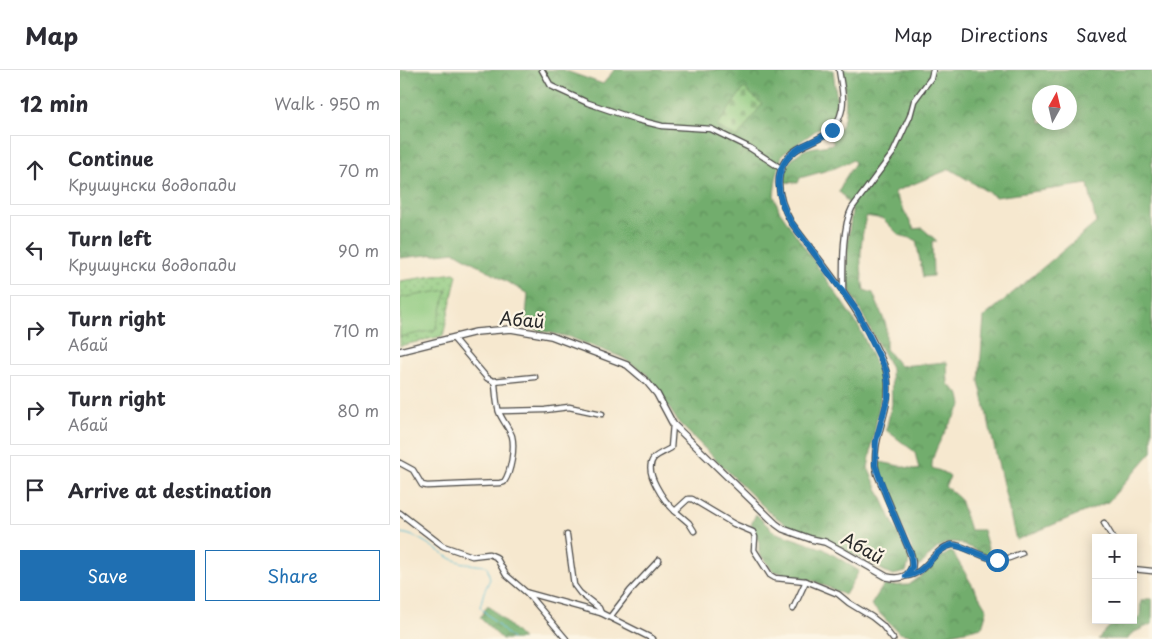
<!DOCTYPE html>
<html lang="en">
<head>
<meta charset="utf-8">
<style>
  :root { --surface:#fff; --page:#f7f7f7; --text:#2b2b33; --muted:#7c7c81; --line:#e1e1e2; --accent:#1f6fb2 }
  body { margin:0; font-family:"Playpen Sans",sans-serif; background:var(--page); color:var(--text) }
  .controls { position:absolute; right:15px; bottom:15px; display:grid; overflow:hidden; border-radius:0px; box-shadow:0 2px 12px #0003 }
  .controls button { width:45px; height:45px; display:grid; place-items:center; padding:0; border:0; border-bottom:1px solid var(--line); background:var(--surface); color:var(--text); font:25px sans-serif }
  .compass { position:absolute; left:632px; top:15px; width:45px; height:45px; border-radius:50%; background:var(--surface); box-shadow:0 2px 12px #0003; rotate:8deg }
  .stop { position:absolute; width:15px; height:15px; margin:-11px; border:4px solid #1f6fb2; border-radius:50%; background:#fff }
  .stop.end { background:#1f6fb2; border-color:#fff; box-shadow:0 1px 5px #0008 }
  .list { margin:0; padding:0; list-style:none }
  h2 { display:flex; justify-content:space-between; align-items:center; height:65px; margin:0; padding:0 20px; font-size:21px }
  h2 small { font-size:16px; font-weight:400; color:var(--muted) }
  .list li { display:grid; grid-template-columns:32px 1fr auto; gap:15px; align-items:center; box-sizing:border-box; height:70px; margin:0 10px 10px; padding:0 10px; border:1px solid var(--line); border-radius:0px }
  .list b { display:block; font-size:19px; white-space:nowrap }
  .list p { margin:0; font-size:16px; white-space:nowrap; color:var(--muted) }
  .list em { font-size:16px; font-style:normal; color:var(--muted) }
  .actions { display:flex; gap:10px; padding:15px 20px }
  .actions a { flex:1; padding:11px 0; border:1px solid var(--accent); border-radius:0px; text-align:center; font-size:18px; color:var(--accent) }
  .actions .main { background:var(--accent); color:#fff }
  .icon { flex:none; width:28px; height:28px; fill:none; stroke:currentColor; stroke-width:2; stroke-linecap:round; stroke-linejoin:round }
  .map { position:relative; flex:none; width:752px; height:569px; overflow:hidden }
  header { display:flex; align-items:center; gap:30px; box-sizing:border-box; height:70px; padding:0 25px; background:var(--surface); border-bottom:1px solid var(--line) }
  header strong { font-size:24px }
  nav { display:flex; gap:28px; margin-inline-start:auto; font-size:18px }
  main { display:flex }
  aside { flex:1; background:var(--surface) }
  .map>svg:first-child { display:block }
  .forest { fill:url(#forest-crowns); stroke:#4e6c4c; fill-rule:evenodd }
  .cemetery { fill:url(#cemetery-stones); stroke:#5c7a54 }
  .park { fill:url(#park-dots); stroke:#5c7a54 }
  .pitch { fill:#8dc97e; stroke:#5c7a54 }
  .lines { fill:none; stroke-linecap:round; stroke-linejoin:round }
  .stream { stroke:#58bed6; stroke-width:1 }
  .minor-casing { stroke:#494744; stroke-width:7 }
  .tertiary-casing { stroke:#494744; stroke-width:8 }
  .minor { stroke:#fff; stroke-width:4.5 }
  .tertiary { stroke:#fff; stroke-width:5.5 }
  .route { stroke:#1f6fb2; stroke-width:6 }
  .labels { text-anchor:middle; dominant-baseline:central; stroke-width:4.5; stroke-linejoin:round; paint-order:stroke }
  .street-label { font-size:18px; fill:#2b2b2b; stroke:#fcf5e5 }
</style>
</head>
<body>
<header>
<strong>Map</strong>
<nav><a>Map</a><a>Directions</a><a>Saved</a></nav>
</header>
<main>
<aside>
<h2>12 min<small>Walk · 950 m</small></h2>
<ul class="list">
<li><svg class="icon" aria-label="ahead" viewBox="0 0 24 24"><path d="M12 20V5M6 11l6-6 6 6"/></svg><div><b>Continue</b><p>Крушунски водопади</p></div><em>70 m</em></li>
<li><svg class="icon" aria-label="left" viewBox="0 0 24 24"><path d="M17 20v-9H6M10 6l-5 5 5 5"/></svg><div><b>Turn left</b><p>Крушунски водопади</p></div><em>90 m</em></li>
<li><svg class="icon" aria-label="right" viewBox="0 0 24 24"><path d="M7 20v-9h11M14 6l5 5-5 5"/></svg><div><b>Turn right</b><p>Абай</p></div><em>710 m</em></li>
<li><svg class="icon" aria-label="right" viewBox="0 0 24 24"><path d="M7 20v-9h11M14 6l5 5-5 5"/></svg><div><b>Turn right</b><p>Абай</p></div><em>80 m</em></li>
<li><svg class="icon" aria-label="arrive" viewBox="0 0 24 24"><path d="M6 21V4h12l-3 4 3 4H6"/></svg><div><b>Arrive at destination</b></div></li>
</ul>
<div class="actions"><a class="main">Save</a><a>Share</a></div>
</aside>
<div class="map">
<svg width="752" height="569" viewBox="0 0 752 569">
  <defs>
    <pattern id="forest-crowns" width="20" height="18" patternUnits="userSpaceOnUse" patternTransform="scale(1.25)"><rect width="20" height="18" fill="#72ad6d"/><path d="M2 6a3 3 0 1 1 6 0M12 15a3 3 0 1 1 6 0" fill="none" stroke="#5e8d5a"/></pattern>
    <pattern id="cemetery-stones" width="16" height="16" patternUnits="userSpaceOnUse" patternTransform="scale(1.25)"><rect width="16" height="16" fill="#8dc97e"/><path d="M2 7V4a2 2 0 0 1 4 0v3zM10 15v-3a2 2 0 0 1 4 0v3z" fill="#73a367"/></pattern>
    <pattern id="park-dots" width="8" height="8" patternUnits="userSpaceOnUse" patternTransform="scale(1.25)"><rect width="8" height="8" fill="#8dc97e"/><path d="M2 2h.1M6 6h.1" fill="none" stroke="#73a367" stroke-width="1.8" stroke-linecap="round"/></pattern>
  </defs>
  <rect width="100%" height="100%" fill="#fcf5e5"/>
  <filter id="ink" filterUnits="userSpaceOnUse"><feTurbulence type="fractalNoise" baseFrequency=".02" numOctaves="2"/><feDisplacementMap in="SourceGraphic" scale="10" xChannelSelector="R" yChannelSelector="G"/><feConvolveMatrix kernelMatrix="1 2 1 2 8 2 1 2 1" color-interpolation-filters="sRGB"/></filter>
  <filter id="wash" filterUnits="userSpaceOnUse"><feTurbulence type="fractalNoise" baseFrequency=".0096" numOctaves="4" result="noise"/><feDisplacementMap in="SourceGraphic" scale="20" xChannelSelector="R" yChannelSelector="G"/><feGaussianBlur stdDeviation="1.12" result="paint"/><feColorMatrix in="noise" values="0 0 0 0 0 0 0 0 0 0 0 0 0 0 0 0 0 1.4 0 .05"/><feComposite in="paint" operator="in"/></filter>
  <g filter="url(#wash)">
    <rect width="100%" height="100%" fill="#f6e8cf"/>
    <g class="forest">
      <polygon points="0,0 163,0 203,14 214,0 433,0 437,31 433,48 382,85 376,109 374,125 379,140 459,257 480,304 481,325 468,398 508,486 509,492 506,502 493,505 484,501 418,466 388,456 369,442 279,353 246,303 221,287 169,267 125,257 128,224 55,182 0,188"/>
      <path d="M 442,0 L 752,0 L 752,382 L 708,432 L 616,470 L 579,311 L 584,247 L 696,153 L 688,114 L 596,127 L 550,99 L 494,122 L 514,159 L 522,158 L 537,171 L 532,171 L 533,206 L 523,207 L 516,170 L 499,165 L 483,149 L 466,146 C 460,173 459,193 464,220 L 473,223 L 486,255 L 486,279 L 500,296 L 547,292 L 548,314 L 560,325 L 562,335 C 553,349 530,382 532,398 L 543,402 L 550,407 L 545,416 L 560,429 L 570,460 L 583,460 L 590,486 C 565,478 555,461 532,483 C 527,487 524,494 517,496 L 513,481 L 478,399 L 480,392 L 519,400 L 515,382 L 486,360 L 492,334 L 491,298 L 451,223 L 446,205 L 448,171 L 452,140 L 442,124 L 439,122 L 444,110 L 455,93 L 453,90 L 435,98 L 400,108 L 398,113 L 381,112 C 384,98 393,84 407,79 C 416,76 425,77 434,73 L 431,70 C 451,51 446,25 442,0 ZM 640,22 L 670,22 L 670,52 L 640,52 Z"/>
      <polygon points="356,444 374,462 424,479 459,501 445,525 414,511 373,501 359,483 359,472 351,455"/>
      <polygon points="552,481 587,540 582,557 529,569 499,563 471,535 483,516 509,515 525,503 536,490"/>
      <polygon points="746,529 752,529 752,554 732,563 728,569 698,569 709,557 733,550 740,547 741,531"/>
      <polygon points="88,535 120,566 123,569 102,569 80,548"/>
    </g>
    <polygon class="cemetery" points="344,18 362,34 337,68 317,56"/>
    <polygon class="park" points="54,203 57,205 43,266 0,276 0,211"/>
    <polygon class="pitch" points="47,220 35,260 0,267 0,228"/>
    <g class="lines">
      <path class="stream" d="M 0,463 C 19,464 36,481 52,489 C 63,494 75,495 87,496 L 90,509 L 84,522 L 80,537 L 112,569"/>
    </g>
  </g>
  <g filter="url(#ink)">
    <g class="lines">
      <defs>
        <g id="minor">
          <polyline points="142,0 151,16 188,33 238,50 262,56 311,59 350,78 382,99"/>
          <path d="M 439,0 C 441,15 446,31 440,46 C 434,64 419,68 403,76 C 370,92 376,125 391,152 C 421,192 453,230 475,275 C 481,287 488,300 488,314 C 490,345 469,372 477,404 L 509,480"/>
          <path d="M 443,220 C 443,197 442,157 452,138 L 493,83 L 510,46 L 514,31 L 531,8 L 533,0"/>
          <polyline points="93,311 135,307"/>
          <polyline points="99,341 145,340 169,337 202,344"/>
          <path d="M 273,354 L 271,378 C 266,381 258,384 254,388 C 242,401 265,432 275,441 L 288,429 L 292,429 L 334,454 L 353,462 L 355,467 L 354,480 L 370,505 L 375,508 L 406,511 L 438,524 L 449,533 L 472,547 L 482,555 L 493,569"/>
          <path d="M 0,393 L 13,400 L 22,415 L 27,416 L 100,413 L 104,412 C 111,402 115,378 112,366 C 109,358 102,350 99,342 C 96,333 96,323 95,314 L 93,311 L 87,308 L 53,268"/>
          <polyline points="275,441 289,453 294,461"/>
          <polyline points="0,443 43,476 72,486 89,484 96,487 106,505 127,523 166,569"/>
          <polyline points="704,453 713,468"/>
          <polyline points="167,465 174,515 180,523 199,538 201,543"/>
          <polyline points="733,499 752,501"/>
          <path d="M 507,506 C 526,504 533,479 551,475 C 562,473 584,490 600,490 C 607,490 616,485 622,483"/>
          <polyline points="128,523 201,543 253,569"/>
          <polyline points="393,539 406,511"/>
          <polyline points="210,547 230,521 259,490"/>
        </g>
        <path id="tertiary" d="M 0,281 L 76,262 L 111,259 L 151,266 L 227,295 L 247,312 L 257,324 L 273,354 L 376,454 L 383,459 L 411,469 L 425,472 L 440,480 L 487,507 C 507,511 518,501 509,480"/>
      </defs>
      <use href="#minor" class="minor-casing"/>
      <use href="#tertiary" class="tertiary-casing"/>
      <use href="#minor" class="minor"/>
      <use href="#tertiary" class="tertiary"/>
    </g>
  </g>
  <g class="lines" filter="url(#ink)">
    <path class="route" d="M 432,60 C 421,70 406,72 395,81 C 370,100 378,130 391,152 L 457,241 L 486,300 L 488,313 L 488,327 L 476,371 L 475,395 L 488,431 L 511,484 L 512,497 L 506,506 C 527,504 533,479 552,475 C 560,474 584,488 597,490"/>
  </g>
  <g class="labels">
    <g class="street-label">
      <text transform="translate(122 249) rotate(5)">Абай</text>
      <text transform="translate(463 477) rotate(29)">Абай</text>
    </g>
  </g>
</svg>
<div class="controls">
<button>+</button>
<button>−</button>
</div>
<svg class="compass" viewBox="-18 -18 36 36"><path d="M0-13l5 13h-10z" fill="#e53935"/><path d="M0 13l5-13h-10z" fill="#7c7c81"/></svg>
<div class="stop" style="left:597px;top:490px"></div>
<div class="stop end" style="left:432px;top:60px"></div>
</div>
</main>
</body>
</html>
